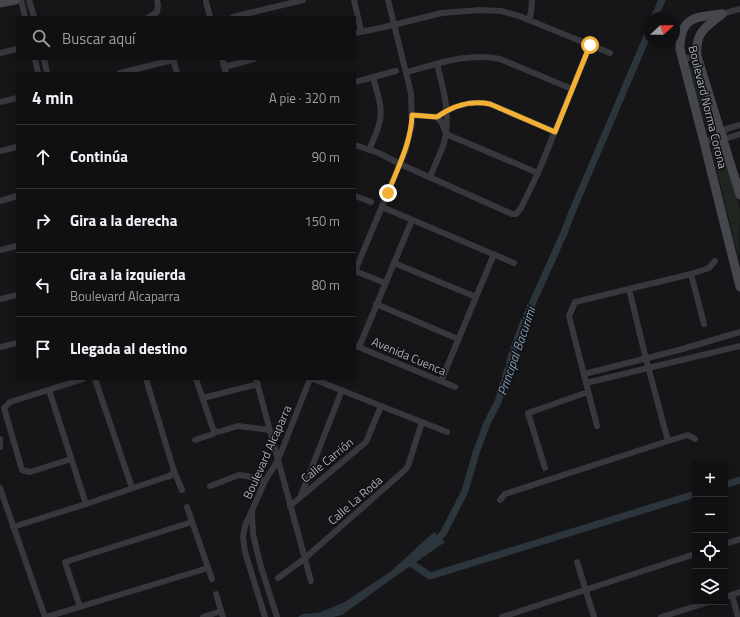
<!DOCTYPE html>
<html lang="es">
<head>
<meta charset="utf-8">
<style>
  :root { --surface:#101012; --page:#1e1e20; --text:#f1f3f6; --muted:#9c9d9f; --line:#303032 }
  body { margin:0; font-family:"Titillium Web",sans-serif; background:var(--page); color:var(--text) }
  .controls { position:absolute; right:12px; bottom:12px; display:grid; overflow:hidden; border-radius:0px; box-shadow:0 2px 6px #0003 }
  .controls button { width:36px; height:36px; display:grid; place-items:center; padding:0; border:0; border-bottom:1px solid var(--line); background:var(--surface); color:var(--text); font:20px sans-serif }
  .compass { position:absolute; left:644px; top:12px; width:36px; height:36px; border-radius:50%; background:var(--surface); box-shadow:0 2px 6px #0003; rotate:68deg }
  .stop { position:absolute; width:12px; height:12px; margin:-9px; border:3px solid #f2b134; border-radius:50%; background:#fff }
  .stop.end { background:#f2b134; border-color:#fff; box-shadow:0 1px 4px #0008 }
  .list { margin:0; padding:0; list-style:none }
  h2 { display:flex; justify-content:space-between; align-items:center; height:52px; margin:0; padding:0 16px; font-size:17px }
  h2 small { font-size:13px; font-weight:400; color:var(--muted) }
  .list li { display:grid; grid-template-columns:26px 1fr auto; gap:12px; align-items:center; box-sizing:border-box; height:64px; padding:0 16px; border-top:1px solid var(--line) }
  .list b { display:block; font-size:15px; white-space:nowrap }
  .list p { margin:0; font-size:13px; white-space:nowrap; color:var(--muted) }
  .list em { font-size:13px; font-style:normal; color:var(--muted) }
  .icon { flex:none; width:22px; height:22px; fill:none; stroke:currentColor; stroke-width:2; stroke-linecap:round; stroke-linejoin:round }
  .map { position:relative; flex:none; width:740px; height:617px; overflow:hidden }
  .search { position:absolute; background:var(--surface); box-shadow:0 2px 6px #0003; left:16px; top:16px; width:340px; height:44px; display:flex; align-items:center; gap:10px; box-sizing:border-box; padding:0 14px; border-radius:0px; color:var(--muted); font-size:15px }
  .panel { position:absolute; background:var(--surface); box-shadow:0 2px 6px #0003; left:16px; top:72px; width:340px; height:308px; border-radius:0px }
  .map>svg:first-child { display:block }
  .green { fill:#1e261f }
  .water { fill:#2c353c }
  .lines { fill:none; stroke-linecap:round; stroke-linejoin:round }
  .canal { stroke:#2c353c; stroke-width:7 }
  .street { stroke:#37383d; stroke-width:6 }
  .secondary { stroke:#45474d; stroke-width:9 }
  .route { stroke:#f2b134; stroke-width:5 }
  .labels { text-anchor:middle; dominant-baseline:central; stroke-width:3; stroke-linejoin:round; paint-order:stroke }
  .street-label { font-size:12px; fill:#a8adb8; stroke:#111113 }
  .water-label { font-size:13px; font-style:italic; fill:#7f9bb3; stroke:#111113 }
</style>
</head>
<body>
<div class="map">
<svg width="740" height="617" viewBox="0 0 740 617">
  <rect width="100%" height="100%" fill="#161618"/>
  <g class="green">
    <polygon points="694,65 714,128 707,131 689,66"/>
    <polygon points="719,142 740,209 739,260 711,146"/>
  </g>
  <polygon class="water" points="434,532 445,542 393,578 342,615 333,617 298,617 302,614 318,613 343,603 390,572"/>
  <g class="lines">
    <g class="canal">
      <polyline points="654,18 662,0"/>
      <polyline points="725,485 740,480"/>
      <polyline points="433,542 440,537 444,532 465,491 476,453 487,423 498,402 513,351 523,324 564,233 572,212 650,29"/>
      <polyline points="408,561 430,576 695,494"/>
    </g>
    <g class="street">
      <polyline points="21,0 25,17"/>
      <polyline points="29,0 34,17"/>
      <polyline points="354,0 361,31"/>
      <polyline points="206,2 210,17"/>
      <polyline points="722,14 740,9"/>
      <polyline points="149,17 157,12 158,5 157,0"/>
      <polyline points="233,17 303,0"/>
      <polyline points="529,20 531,12 532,0"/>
      <polyline points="355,33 385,27 442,13 480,10 501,11 519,16 610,53"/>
      <polyline points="0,53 17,49"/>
      <polyline points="35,59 38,73"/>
      <polyline points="44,59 47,73"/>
      <polyline points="173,59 177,73"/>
      <polyline points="222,59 226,73"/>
      <polyline points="683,59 697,56"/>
      <polyline points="224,65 228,66 254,59"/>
      <path d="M 407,72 C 437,64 469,52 500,59 L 572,89"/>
      <polyline points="120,73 173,60"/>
      <polyline points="355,82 396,71"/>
      <polyline points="0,102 17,98"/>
      <path d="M 412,115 L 437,117 C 452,106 471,100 490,104 L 555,132"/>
      <polyline points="437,117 442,123 446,134 538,173"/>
      <polyline points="722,136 726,129 740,125"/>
      <polyline points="722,136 728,138 740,134"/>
      <polyline points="704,142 722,136"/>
      <polyline points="355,145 379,153 400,164 512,214 516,214 521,208 538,173 590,45"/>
      <path d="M 369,150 C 373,140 378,131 380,120 C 383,106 376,90 373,77"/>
      <polyline points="0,151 17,147"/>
      <path d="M 430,178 C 434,166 440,155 444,143 C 451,116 444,91 437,64"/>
      <polyline points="355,196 371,202"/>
      <polyline points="0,201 17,196"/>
      <polyline points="382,207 514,263"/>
      <polyline points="0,250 17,246"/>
      <polyline points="394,263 476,297"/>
      <polyline points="355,271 406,149 412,124 411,93 388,0"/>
      <polyline points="355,271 385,283"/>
      <polyline points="691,274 704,324"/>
      <polyline points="629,289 646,359 668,441 688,435 695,439"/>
      <polyline points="0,299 17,295"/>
      <polyline points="376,304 458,339"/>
      <polyline points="356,346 455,387"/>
      <polyline points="0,347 17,343"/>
      <polyline points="359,347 412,220"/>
      <polyline points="584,374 679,350 740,332"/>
      <polyline points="95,379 132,488"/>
      <polyline points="146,379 174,471 182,490"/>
      <polyline points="196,379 213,429 215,431"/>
      <polyline points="256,379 311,581"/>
      <polyline points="313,379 447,432"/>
      <polyline points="441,381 494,254"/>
      <polyline points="586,383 740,346"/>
      <polyline points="49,390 86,504"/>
      <polyline points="203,398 258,384"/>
      <polyline points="597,426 569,316 575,302 691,274 709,268 715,261"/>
      <polyline points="0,439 0,447"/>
      <polyline points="195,440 213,434 215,431 218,432 238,426 269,430"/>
      <polyline points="71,459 30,472 22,470 4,408 10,402 83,379"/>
      <polyline points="545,468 528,413 588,392"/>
      <polyline points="210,486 239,475 247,476 265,481"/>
      <polyline points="0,488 45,617"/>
      <polyline points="301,495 342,390"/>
      <polyline points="500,500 505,494 668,441"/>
      <polyline points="290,506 366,442 381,406"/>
      <polyline points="187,507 212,579"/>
      <polyline points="252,513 253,534 261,567 277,617"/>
      <polyline points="13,527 86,504 166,477 170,476 174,471"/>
      <polyline points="725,544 740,539"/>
      <polyline points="577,562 594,617"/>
      <polyline points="278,578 304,559 405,470 408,466 422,422"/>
      <polyline points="216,594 223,617"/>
      <polyline points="732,595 738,617"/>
      <polyline points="725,597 740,592"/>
      <polyline points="80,607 65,562 192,522"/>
      <polyline points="46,617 208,568"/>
      <polyline points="203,617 221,611"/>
      <polyline points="265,617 245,552 243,537 245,526 265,481 278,460 310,379"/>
      <polyline points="502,617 695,554"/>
      <polyline points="661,617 709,602"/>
    </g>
    <g class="secondary">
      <polyline points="0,3 15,0"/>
      <path d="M 722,14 C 696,17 680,16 680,49 L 704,142 L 740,287"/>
      <path d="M 722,14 C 705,28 695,32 697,56 L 740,195"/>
    </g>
  </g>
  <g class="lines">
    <path class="route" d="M 388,193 C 398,167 411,143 412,115 L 437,117 C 452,106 471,100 490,104 L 555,132 L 590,45"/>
  </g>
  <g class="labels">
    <g class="street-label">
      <text transform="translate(708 107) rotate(76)">Boulevard Norma Corona</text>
      <text transform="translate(409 356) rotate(23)">Avenida Cuenca</text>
      <text transform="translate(267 452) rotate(-66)">Boulevard Alcaparra</text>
      <text transform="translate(327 460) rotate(-39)">Calle Carrión</text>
      <text transform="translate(355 500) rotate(-41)">Calle La Roda</text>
    </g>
    <g class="water-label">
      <text transform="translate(516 351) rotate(-71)">Principal Bacurimi</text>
    </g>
  </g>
</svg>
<div class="controls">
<button>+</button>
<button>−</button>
<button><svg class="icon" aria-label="locate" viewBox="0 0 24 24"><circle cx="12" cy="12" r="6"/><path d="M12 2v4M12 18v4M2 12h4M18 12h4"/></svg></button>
<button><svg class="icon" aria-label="layers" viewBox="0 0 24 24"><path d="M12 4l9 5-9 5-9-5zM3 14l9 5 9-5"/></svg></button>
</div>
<svg class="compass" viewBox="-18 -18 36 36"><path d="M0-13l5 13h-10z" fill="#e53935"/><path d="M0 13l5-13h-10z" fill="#9c9d9f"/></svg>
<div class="stop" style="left:590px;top:45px"></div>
<div class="stop end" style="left:388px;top:193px"></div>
<div class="search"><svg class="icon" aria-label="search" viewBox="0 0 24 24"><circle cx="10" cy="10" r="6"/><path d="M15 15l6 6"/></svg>Buscar aquí</div>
<section class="panel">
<h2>4 min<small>A pie · 320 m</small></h2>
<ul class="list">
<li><svg class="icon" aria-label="ahead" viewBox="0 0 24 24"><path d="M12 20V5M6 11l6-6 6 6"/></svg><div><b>Continúa</b></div><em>90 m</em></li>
<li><svg class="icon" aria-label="right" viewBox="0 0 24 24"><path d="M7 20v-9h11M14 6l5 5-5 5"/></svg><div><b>Gira a la derecha</b></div><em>150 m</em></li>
<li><svg class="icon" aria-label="left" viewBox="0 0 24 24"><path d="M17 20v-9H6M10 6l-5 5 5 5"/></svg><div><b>Gira a la izquierda</b><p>Boulevard Alcaparra</p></div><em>80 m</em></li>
<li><svg class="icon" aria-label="arrive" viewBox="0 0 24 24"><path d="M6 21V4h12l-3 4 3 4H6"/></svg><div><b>Llegada al destino</b></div></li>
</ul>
</section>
</div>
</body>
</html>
